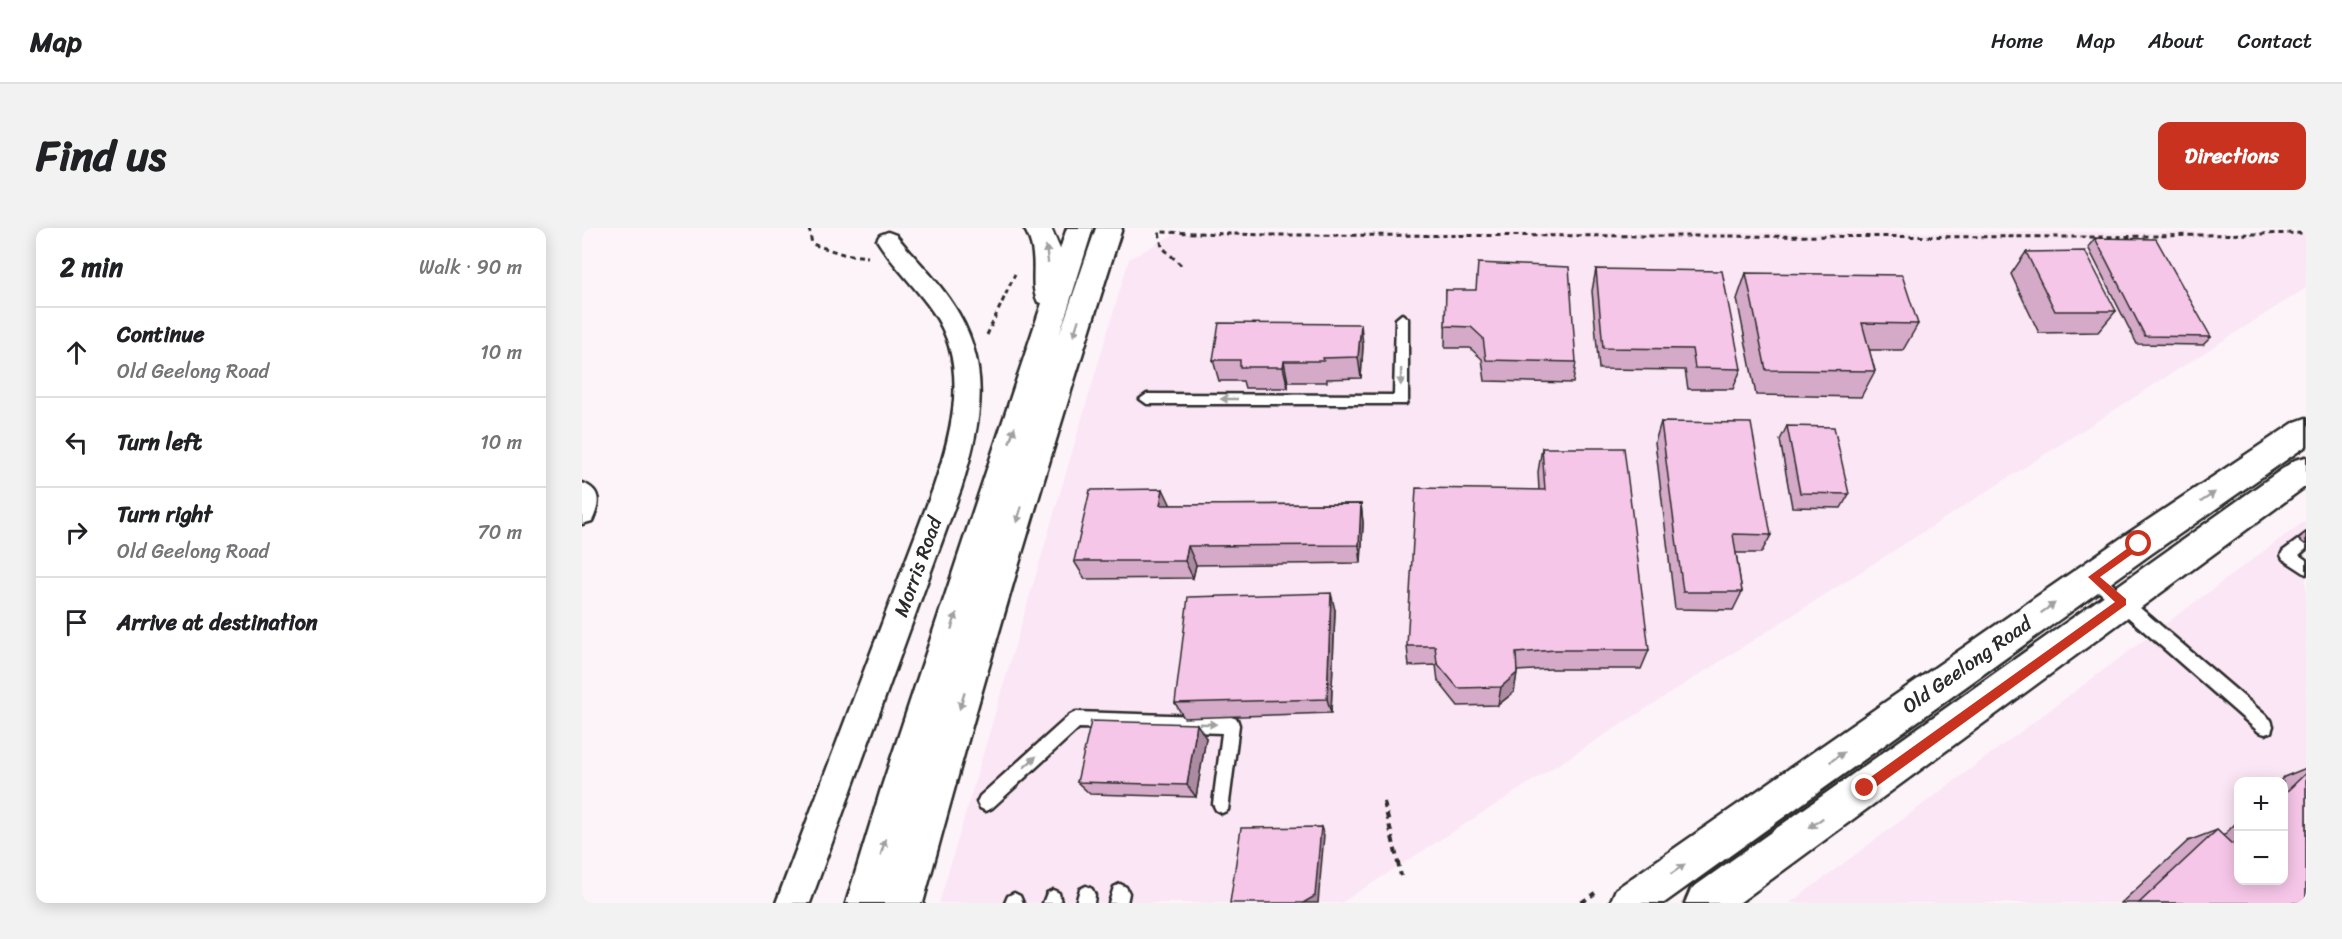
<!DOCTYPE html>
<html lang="en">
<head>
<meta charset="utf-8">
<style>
  :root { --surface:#fff; --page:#f2f2f2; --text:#202124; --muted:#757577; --line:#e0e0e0; --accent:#c8321e }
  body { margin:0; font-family:Sriracha,sans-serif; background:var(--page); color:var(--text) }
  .controls { position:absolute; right:18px; bottom:18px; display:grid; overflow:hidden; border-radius:12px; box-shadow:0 3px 15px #0003 }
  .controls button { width:54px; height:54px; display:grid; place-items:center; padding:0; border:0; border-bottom:2px solid var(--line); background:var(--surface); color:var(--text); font:30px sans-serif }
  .stop { position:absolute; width:18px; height:18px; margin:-14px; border:4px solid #c8321e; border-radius:50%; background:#fff }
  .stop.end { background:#c8321e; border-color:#fff; box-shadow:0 2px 6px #0008 }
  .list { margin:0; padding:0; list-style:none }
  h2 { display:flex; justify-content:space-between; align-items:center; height:78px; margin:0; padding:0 24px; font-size:26px }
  h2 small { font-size:20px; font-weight:400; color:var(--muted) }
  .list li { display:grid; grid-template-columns:39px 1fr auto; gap:18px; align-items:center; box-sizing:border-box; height:90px; padding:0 24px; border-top:2px solid var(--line) }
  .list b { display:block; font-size:22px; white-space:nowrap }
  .list p { margin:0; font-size:20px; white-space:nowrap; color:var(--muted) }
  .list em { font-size:20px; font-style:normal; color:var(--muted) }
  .icon { flex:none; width:33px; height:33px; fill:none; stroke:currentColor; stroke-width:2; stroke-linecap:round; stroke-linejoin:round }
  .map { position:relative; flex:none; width:1724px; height:675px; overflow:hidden; border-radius:12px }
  header { display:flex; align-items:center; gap:36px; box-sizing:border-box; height:84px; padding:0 30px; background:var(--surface); border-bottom:2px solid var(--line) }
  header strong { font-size:28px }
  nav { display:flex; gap:33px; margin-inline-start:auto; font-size:21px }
  .intro { display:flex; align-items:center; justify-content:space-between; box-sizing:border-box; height:144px; padding:0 36px }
  h1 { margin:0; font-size:42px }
  .button { padding:15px 27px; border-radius:12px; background:var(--accent); color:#fff; font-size:21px; font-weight:700 }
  main { display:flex; gap:36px; padding:0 36px }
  aside { flex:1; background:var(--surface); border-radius:12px; box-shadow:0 3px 15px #0003 }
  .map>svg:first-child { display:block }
  .built { fill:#fbe6f5; fill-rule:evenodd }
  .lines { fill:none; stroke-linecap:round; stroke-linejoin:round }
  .lane-casing { stroke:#2b2b2b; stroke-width:5 }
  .street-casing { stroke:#2b2b2b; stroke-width:5 }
  .secondary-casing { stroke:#2b2b2b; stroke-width:5 }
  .path-far1 { stroke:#2b2b2b; stroke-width:3; stroke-dasharray:5 4; stroke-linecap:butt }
  .path { stroke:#2b2b2b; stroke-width:4; stroke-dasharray:7 5; stroke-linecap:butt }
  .lane { fill:#fff; fill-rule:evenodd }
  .street { fill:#fff; fill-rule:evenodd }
  .secondary { fill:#fff; fill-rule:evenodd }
  .wall { fill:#d4aac8; stroke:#2b2b2b; stroke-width:1.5 }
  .shaded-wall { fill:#ac8ba2; stroke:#2b2b2b; stroke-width:1.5 }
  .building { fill:#f6c6e8; stroke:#2b2b2b; stroke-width:1.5 }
  .oneway { fill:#a0a0a0 }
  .route { fill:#c8321e }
  .labels { text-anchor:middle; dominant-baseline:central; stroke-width:4.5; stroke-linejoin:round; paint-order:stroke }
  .street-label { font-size:20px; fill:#2b2b2b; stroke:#fff }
</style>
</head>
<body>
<header>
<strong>Map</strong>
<nav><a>Home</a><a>Map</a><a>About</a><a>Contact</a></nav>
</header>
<div class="intro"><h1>Find us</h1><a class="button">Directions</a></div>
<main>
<aside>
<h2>2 min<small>Walk · 90 m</small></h2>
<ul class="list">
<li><svg class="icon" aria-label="ahead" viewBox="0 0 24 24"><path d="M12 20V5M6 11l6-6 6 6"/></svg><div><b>Continue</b><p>Old Geelong Road</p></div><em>10 m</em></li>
<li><svg class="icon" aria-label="left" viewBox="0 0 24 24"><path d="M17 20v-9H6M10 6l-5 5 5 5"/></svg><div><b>Turn left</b></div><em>10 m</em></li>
<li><svg class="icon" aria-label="right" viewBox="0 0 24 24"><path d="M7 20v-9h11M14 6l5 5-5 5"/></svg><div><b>Turn right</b><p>Old Geelong Road</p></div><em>70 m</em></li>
<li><svg class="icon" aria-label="arrive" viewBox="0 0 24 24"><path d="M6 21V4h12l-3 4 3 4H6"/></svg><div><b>Arrive at destination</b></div></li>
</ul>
</aside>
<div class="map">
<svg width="1724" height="675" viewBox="0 0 1724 675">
  <rect width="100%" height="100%" fill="#fdf4fa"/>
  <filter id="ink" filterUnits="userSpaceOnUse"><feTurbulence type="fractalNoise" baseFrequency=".0167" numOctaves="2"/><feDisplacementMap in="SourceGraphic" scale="12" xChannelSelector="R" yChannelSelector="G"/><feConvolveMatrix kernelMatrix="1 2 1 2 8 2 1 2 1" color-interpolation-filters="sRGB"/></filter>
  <g filter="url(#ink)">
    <g class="built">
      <polygon points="1724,4 1724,60 759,675 357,675 547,31 594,5"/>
      <path d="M 1724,292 L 1724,675 L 1208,675 L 1679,325 ZM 1656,554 L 1702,554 L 1702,652 L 1656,652 Z"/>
    </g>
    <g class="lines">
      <defs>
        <g id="lane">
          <polygon points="820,86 826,91 826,172 824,176 565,176 558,171 565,166 812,167 814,91"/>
          <polygon points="1724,306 1724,321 1717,327 1724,332 1724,346 1701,331 1699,327 1701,323"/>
          <polygon points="1511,342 1516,344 1689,492 1691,498 1689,504 1683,506 1677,504 1506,354 1503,349 1506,344"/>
          <polygon points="494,484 649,489 655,491 657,497 646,582 640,585 634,582 631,576 640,505 497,500 410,580 404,583 398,580 395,574 398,568 488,487"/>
          <polygon points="538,656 544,659 547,665 545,675 527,675 532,659"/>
          <polygon points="504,658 510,661 513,667 512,675 494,675 498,661"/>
          <polygon points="471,662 477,665 479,675 461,675 465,665"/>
          <polygon points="432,665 438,668 441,675 423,675 426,668"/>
        </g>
        <g id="street">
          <path d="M 306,4 L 314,7 C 332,30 354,50 370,75 C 411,136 400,194 379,261 L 228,675 L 194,675 L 351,261 C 370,205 388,138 351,84 C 334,59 311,38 295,12 L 298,7 Z"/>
          <path d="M 0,255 C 20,262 18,276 10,293 L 0,296 Z"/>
        </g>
        <g id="secondary">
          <path d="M 442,0 L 469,0 L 478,21 L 485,0 L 511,0 L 477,108 L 514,0 L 540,0 C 469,223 402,449 341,675 L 264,675 L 299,561 L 460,75 L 456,74 C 445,54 460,29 442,0 Z"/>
          <polygon points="1724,190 1724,218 1569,326 1082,675 1028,675 1034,661 1545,306 1713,194"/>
          <polygon points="1724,229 1724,258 1157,675 1103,675 1109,661 1713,232"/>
        </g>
      </defs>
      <use href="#lane" class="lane-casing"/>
      <use href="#street" class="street-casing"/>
      <use href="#secondary" class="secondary-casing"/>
      <g class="path-far1">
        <polyline points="227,0 230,16 261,26 286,29"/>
        <polyline points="599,37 580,19 577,4 685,7 1519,9 1724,5"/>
        <polyline points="405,107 433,46"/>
      </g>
      <g class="path">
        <polyline points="802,574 819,648"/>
        <polyline points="999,675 1013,665"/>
      </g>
      <use href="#lane" class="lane"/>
      <use href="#street" class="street"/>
      <use href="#secondary" class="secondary"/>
    </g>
    <g class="wall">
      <polygon points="1513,10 1629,109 1621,117 1555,116 1506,19"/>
      <polygon points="1444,24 1534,83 1516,104 1457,105 1429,46"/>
      <polygon points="1014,41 1159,141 1151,161 1106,161 1103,142 1017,141 1010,63"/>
      <polygon points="1164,45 1336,96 1321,122 1287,122 1293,143 1279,169 1174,167 1155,71"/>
      <polygon points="864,62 994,134 991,155 903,153 900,131 888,120 863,120"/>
      <polygon points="781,117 779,150 745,151 745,154 706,154 706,160 663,160 661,153 637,153 631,132"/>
      <polygon points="1079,194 1189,307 1179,325 1154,325 1160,364 1151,382 1093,381 1073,214"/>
      <polygon points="1205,198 1267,266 1259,280 1210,279 1198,212"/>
      <polygon points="960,220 1067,422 1059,441 969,441 935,443 932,464 916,477 876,478 856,453 854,437 827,438 825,418 957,262 956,244"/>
      <polygon points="779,276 781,295 779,335 614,337 611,350 503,351 492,333 588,277"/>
      <polygon points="1724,304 1724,317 1716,311"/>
      <polygon points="753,382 749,485 602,490 593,475"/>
      <polygon points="624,510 614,569 508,566 495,554"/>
      <polygon points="1724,540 1724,675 1539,675 1606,613 1635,602 1641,608 1656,593 1656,652 1701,652 1701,554 1697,554 1702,549"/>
    </g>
    <g class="shaded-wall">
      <polygon points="779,96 781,117 779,150 776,129"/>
      <polygon points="702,133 706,154 706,160 701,139"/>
      <polygon points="581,261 590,280 578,277"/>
      <polygon points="779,276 781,295 779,335 777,317"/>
      <polygon points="606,318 614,337 611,350 603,333"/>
      <polygon points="749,365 753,382 749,485 745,471"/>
      <polygon points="935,445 932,464 916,477 919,459"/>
      <polygon points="615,496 624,510 614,569 605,557"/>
      <polygon points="739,599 742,607 736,675 721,675"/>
    </g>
    <g class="building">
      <polygon points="1513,10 1574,11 1629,109 1563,108"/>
      <polygon points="1503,23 1534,83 1473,83 1444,24"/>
      <polygon points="896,35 987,39 994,134 904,132 901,110 889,99 863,98 864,62 894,62"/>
      <polygon points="1014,41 1140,43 1159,141 1113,140 1110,121 1021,120"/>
      <polygon points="1164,45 1320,47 1336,96 1280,95 1293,143 1184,142"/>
      <polygon points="637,95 779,96 776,129 741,130 742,133 702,133 701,139 658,139 658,132 631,132"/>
      <polygon points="1079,194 1169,195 1189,307 1151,306 1160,364 1101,364"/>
      <polygon points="1205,198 1252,199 1267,266 1218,265"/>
      <polygon points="960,220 1042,220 1067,422 973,422 934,425 935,445 919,459 876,460 855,435 853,418 825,418 834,260 963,262"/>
      <polygon points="581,261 578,277 779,276 777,317 606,318 603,333 492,333 508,262"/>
      <polygon points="749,365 745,471 593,475 606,369"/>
      <polygon points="509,493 615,496 605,557 495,554"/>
      <polygon points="1724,545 1724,675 1557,675 1635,602 1650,616 1656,610 1656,652 1701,652 1701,567"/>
      <polygon points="739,599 733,668 721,675 648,675 659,600"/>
    </g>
    <defs><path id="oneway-solid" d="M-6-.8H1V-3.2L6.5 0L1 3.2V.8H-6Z" transform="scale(1.5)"/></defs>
    <g class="oneway">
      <use href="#oneway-solid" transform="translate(465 26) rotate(-97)"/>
      <use href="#oneway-solid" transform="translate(494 100) rotate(108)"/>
      <use href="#oneway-solid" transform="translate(819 149) rotate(91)"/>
      <use href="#oneway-solid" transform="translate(647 171) rotate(-180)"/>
      <use href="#oneway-solid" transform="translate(430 207) rotate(-72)"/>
      <use href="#oneway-solid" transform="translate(1626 269) rotate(-34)"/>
      <use href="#oneway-solid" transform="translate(437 287) rotate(107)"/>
      <use href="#oneway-solid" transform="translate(1466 380) rotate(-35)"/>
      <use href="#oneway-solid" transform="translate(372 393) rotate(-72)"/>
      <use href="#oneway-solid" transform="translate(380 473) rotate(107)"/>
      <use href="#oneway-solid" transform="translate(626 496) rotate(2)"/>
      <use href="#oneway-solid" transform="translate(1255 529) rotate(-35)"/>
      <use href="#oneway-solid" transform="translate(448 534) rotate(-42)"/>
      <use href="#oneway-solid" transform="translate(1234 595) rotate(144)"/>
      <use href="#oneway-solid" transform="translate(301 619) rotate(-74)"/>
      <use href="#oneway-solid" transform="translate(1096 641) rotate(-35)"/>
    </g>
  </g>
  <polygon class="route" points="1557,312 1560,313 1560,319 1518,349 1544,371 1544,377 1287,564 1279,564 1279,556 1533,374 1506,349"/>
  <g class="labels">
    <g class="street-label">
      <text transform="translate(336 339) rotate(-70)">Morris Road</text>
      <text transform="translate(1385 437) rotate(-35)">Old Geelong Road</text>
    </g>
  </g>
</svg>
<div class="controls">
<button>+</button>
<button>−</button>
</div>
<div class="stop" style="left:1557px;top:316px"></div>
<div class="stop end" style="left:1283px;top:560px"></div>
</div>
</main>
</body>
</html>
